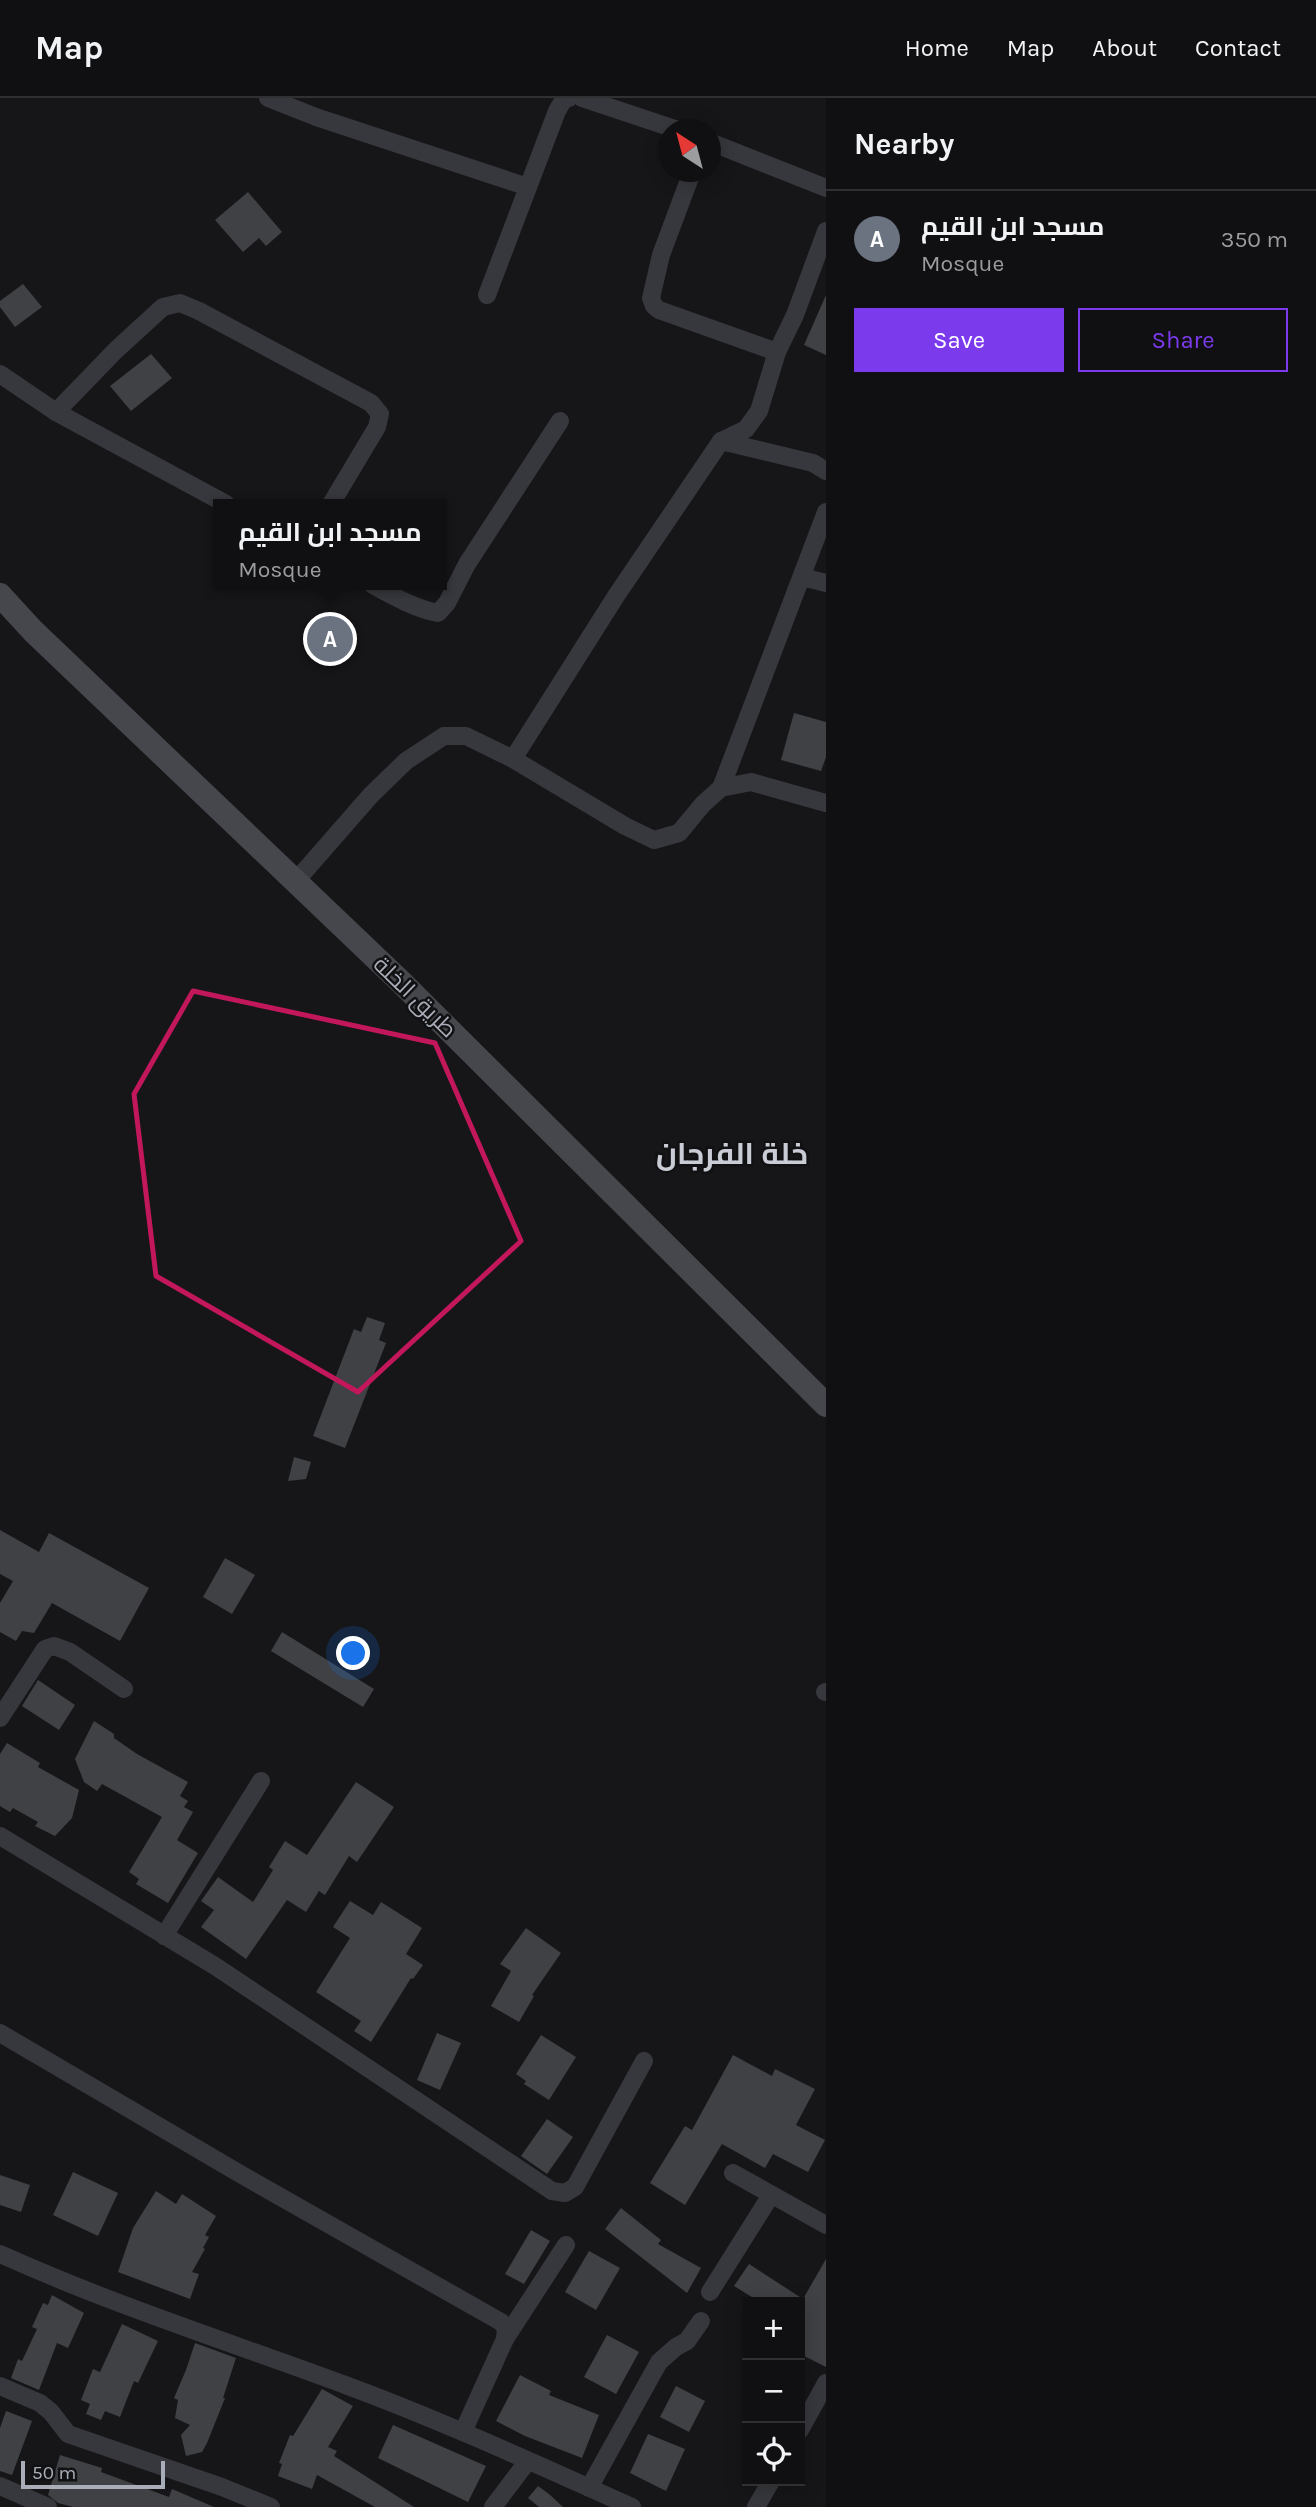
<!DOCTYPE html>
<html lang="en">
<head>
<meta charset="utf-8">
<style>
  :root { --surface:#101012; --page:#19191b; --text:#f1f3f6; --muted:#9c9d9f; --line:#303032; --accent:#7c3aed }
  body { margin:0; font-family:Karla,Cairo,sans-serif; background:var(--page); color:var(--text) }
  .controls { position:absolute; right:21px; bottom:21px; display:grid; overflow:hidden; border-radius:0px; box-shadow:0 4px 18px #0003 }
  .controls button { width:63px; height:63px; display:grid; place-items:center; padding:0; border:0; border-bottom:2px solid var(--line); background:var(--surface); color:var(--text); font:35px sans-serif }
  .compass { position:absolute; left:658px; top:21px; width:63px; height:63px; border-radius:50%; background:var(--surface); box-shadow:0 4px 18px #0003; rotate:324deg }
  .scale { position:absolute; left:21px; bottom:18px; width:144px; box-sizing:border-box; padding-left:7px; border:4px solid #a8adb8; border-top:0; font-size:19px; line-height:24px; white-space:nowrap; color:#a8adb8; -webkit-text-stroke:5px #111113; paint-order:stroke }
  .you { position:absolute; left:354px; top:1556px; width:24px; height:24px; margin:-18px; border:5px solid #fff; border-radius:50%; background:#1a73e8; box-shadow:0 0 0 10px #1a73e833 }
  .badge { display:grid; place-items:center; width:46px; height:46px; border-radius:50%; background:var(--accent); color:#fff; font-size:23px; font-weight:700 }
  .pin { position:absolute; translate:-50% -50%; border:4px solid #fff; box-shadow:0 2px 7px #0006 }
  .popup { position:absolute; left:213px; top:401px; width:234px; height:91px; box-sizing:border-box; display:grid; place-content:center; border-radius:0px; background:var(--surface); filter:drop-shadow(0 2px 5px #0005); font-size:23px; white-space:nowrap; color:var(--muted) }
  .popup b { font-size:26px; color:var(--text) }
  .popup::after { content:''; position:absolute; left:50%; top:100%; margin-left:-14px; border:14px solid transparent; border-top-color:var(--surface) }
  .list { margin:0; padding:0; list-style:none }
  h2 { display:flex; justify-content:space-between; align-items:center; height:91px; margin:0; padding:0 28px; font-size:30px }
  h2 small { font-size:23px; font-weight:400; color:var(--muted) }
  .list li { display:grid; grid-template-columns:46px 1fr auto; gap:21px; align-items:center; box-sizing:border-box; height:98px; padding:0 28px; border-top:2px solid var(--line) }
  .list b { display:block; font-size:26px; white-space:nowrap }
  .list p { margin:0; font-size:23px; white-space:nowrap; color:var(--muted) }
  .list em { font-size:23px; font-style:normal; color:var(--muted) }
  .actions { display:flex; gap:14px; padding:21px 28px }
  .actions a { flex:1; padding:16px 0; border:2px solid var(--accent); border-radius:0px; text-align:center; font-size:24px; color:var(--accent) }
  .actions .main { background:var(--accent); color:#fff }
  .icon { flex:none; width:38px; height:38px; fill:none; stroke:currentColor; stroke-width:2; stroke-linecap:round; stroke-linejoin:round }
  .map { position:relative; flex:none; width:826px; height:2409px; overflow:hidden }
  header { display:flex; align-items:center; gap:42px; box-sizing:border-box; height:98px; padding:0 35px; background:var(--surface); border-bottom:2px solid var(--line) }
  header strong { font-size:33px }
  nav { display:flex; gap:38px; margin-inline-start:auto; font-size:24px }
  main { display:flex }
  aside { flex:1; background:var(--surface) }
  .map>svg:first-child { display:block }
  .building { fill:#404145 }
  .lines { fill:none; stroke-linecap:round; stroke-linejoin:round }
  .street { stroke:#37383d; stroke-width:18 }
  .secondary { stroke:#45474d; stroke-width:24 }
  .marked { fill:none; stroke:#c2185b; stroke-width:5; stroke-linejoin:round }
  .labels { text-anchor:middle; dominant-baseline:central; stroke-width:5; stroke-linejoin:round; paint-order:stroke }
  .street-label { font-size:23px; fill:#a8adb8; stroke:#111113 }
  .district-label { font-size:30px; font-weight:bold; fill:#c9ccd4; stroke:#111113 }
</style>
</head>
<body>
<header>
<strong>Map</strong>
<nav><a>Home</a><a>Map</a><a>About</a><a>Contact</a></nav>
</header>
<main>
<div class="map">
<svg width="826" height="2409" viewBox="0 0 826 2409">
  <rect width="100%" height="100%" fill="#161618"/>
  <g class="building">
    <polygon points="248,94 282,134 266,148 259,140 243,154 215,122"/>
    <polygon points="23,186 42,209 15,229 0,209 0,203"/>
    <polygon points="826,197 826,257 804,247"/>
    <polygon points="151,256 172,280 131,313 110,288"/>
    <polygon points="794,615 826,624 826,659 821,673 781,662"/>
    <polygon points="367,1219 385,1225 379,1242 386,1245 345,1350 313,1338 354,1231 361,1234"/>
    <polygon points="294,1359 311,1364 306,1381 288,1383"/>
    <polygon points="0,1432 39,1454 49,1435 149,1490 120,1543 52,1505 34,1535 22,1533 16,1543 0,1534 0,1505 13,1483 0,1476"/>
    <polygon points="225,1460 255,1477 232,1516 203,1499"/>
    <polygon points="282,1534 374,1591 363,1609 271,1553"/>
    <polygon points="38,1582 75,1607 59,1632 22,1608"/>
    <polygon points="94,1623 114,1636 114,1640 137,1656 188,1684 180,1698 188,1703 184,1709 193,1714 177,1742 198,1755 168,1805 136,1786 139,1781 129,1774 162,1719 102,1686 97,1693 84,1684 75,1661"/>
    <polygon points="7,1645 40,1665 38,1669 79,1692 72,1720 55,1738 35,1728 38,1724 13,1710 10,1714 0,1708 0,1656"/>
    <polygon points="356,1684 394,1709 357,1764 349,1758 325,1797 319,1793 306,1814 287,1802 246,1861 201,1829 214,1812 201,1803 218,1779 253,1804 273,1772 269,1769 285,1743 307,1757"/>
    <polygon points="350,1803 373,1817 381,1804 422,1830 406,1856 423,1867 413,1881 411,1880 371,1944 354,1933 361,1923 316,1894 350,1840 333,1829"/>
    <polygon points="526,1830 561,1855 532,1897 534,1898 519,1924 491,1908 511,1873 500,1866"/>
    <polygon points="437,1935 461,1945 440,1992 417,1982"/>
    <polygon points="541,1937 576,1959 549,2002 524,1986 526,1983 516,1976"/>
    <polygon points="733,1957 772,1978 775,1971 815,1991 796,2027 825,2042 808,2074 773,2056 765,2070 722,2046 685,2107 650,2085 685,2028 692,2032"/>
    <polygon points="547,2021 573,2039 547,2076 521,2058"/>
    <polygon points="73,2074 118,2095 98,2138 53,2117"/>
    <polygon points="0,2077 30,2087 21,2114 0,2107"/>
    <polygon points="156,2093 176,2106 182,2096 216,2118 205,2137 209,2139 203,2150 205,2151 192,2174 199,2176 190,2201 118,2174 133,2130"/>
    <polygon points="621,2110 661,2142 658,2146 701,2170 687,2195 605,2131"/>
    <polygon points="531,2132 550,2143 524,2186 505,2176"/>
    <polygon points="589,2153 620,2170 596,2212 565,2194"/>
    <polygon points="826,2161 826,2269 800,2256 800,2208 802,2204 760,2204 734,2188 749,2166 803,2201"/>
    <polygon points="52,2197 84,2215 68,2250 57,2245 39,2292 11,2280 18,2261 22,2263 37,2231 32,2229 43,2205 48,2207"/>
    <polygon points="122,2226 158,2243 138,2285 134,2283 120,2319 105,2313 101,2322 86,2316 90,2306 81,2302 93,2271 100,2274"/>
    <polygon points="607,2237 639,2254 616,2296 584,2279"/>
    <polygon points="195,2245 236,2260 223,2300 225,2300 207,2345 202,2354 186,2358 181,2337 190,2327 175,2320 178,2302 174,2300 186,2272"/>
    <polygon points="520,2277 551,2293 549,2297 599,2317 582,2360 525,2338 496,2323"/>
    <polygon points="676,2288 705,2303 689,2334 660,2319"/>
    <polygon points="322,2291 353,2308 328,2349 337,2353 334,2358 414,2409 375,2409 317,2377 312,2391 278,2378 282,2366 279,2365 290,2337 293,2338"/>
    <polygon points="6,2313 32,2323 12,2377 0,2373 0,2330"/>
    <polygon points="393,2327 486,2368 468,2404 378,2360"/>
    <polygon points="648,2336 685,2351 666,2393 630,2375"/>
    <polygon points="60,2357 102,2370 101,2374 169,2399 172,2391 214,2409 73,2409 58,2405 48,2397"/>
    <polygon points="538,2388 549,2396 563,2409 539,2409 528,2400"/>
  </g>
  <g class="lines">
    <g class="street">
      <polyline points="268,0 316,19 528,89"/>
      <polyline points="582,0 678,32"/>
      <polyline points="710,44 826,90"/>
      <polyline points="692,74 661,157 651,200 654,208 659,212 777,254"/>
      <polyline points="487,197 557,13 564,1 569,0"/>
      <polyline points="0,276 56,314 226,406"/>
      <polyline points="56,314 116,252 163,209 180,205 199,213 371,305 380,316 377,329 331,406"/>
      <polyline points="721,343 813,365 826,373"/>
      <polyline points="802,479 826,485"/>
      <path d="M 373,487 C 393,498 416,511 438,515 L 447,505 L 467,466 L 560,323"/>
      <polyline points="513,661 616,498 721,343 746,331 759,313 777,254 795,217 826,133"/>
      <polyline points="721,690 826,414"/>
      <polyline points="295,784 371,697 406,663 444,638 466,638 513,661 625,728 654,742 679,735 703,706 721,690 751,684 826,705"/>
      <polyline points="825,1594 826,1594"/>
      <polyline points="0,1620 45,1551 54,1548 70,1554 124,1591"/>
      <polyline points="0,1738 215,1868 552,2093 565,2095 575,2089 644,1963"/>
      <polyline points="164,1838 261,1683"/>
      <polyline points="0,1935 242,2077 501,2224 506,2230 505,2241 463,2334"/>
      <polyline points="733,2075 826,2127"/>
      <path d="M 0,2156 C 113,2207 232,2245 348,2288 C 445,2324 538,2367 632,2409"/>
      <polyline points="710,2194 771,2097"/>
      <polyline points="505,2241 566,2147"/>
      <polyline points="0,2288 40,2305 51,2314 68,2336 222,2389 271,2409"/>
      <polyline points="800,2332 826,2285"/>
      <polyline points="0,2388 48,2409"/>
      <polyline points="589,2390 659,2264 676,2249 687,2243 701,2223"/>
      <polyline points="493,2409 527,2364"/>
      <polyline points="756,2409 771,2383"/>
    </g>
    <polyline class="secondary" points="0,497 33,533 401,884 826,1307"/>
  </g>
  <path class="marked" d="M 193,893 L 435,945 L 521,1143 L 358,1294 L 156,1178 L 134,996 Z"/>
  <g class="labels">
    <g class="street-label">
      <text transform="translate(415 899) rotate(44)">طريق الخلة</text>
    </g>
    <g class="district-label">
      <text x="732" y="1056">خلة الفرجان</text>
    </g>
  </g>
</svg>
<div class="controls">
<button>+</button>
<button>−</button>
<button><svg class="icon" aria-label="locate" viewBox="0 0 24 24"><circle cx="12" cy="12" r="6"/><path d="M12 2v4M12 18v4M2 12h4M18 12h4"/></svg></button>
</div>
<svg class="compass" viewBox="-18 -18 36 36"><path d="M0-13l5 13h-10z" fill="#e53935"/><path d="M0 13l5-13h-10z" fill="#9c9d9f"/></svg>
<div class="scale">50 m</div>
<div class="you"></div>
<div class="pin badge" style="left:330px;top:541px;background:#6b7280">A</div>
<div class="popup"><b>مسجد ابن القيم</b>Mosque</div>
</div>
<aside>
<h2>Nearby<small></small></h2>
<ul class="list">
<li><span class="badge" style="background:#6b7280">A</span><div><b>مسجد ابن القيم</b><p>Mosque</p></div><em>350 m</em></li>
</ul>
<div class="actions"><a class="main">Save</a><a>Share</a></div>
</aside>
</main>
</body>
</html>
